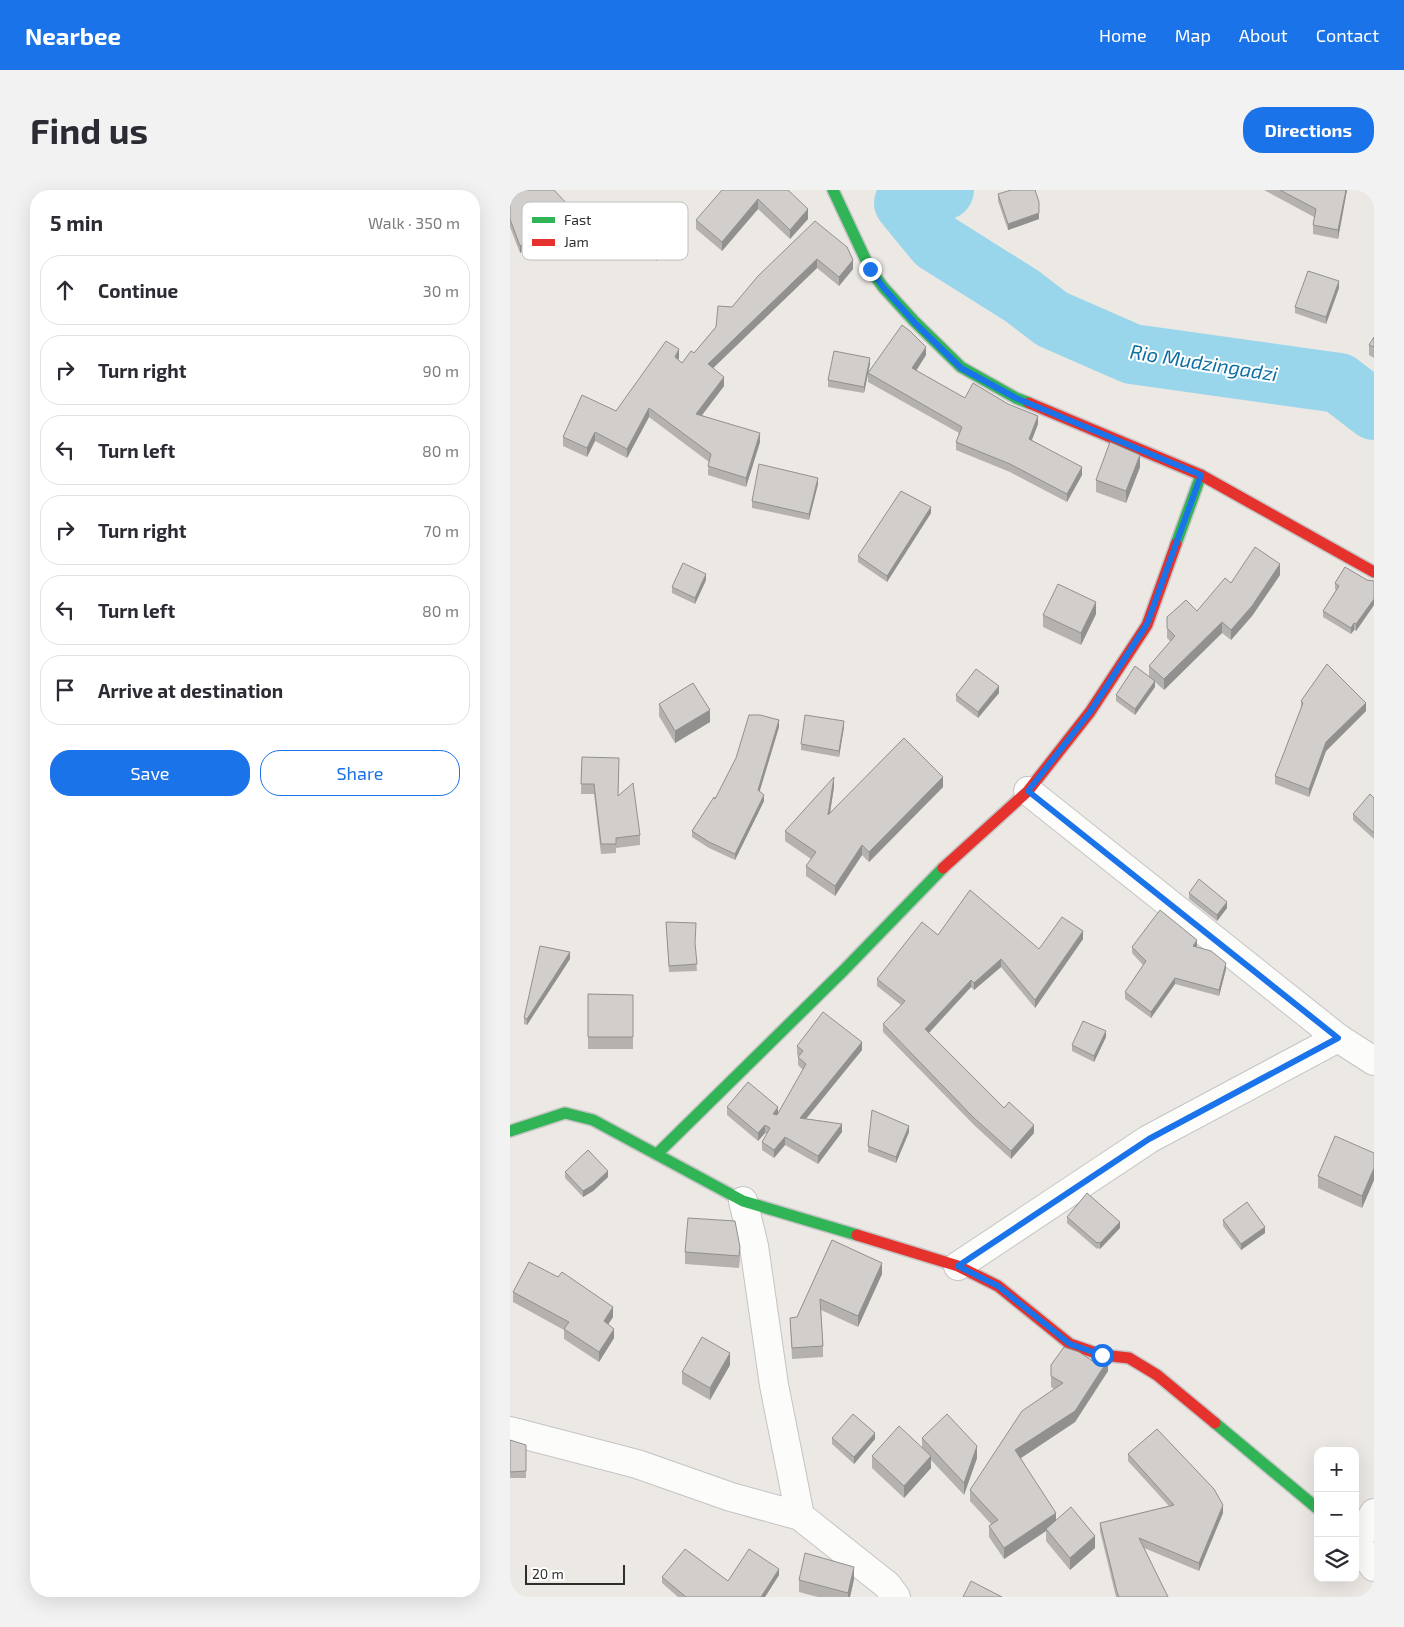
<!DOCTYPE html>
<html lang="en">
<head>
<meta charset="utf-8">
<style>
  :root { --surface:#fff; --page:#f2f2f3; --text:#2b2b33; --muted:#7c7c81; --line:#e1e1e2; --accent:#1a73e8 }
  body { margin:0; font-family:"Exo 2",sans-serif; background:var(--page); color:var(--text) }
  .controls { position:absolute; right:15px; bottom:15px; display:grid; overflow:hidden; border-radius:10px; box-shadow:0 5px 20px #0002 }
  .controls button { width:45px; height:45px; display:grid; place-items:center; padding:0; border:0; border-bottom:1px solid var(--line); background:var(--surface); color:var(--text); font:25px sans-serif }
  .scale { position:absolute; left:15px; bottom:12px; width:100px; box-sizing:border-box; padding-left:5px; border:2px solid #2e2e2e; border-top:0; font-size:14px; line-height:18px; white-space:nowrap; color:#2e2e2e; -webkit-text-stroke:4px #fff; paint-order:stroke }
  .stop { position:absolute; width:15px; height:15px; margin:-11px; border:4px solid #1a73e8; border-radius:50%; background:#fff }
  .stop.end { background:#1a73e8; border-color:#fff; box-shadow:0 1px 5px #0008 }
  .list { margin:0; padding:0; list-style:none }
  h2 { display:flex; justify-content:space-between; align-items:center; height:65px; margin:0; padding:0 20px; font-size:21px }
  h2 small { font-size:16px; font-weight:400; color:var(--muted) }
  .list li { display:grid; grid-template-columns:32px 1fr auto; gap:15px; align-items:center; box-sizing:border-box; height:70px; margin:0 10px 10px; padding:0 10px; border:1px solid var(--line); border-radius:20px }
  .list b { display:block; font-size:19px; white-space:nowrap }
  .list em { font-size:16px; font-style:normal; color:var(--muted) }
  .actions { display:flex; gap:10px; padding:15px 20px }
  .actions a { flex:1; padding:11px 0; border:1px solid var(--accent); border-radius:20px; text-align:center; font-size:18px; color:var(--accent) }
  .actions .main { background:var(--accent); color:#fff }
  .icon { flex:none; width:28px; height:28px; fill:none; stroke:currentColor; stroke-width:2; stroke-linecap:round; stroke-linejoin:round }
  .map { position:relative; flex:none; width:864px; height:1407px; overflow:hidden; border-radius:20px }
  header { display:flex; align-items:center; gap:30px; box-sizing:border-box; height:70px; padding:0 25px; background:var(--accent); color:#fff }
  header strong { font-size:24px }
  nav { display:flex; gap:28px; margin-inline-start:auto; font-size:18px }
  .intro { display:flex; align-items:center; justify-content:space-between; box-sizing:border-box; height:120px; padding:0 30px }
  h1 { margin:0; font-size:35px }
  .button { padding:12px 22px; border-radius:20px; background:var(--accent); color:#fff; font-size:18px; font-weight:700 }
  main { display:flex; gap:30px; padding:0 30px }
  aside { flex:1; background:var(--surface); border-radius:20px; box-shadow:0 5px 20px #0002 }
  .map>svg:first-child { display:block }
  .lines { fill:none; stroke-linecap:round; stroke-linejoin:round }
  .river { stroke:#99d6ec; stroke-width:60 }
  .street-casing { stroke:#c5c4c5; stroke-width:30 }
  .fast-casing { stroke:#c5c4c5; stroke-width:14 }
  .jam-casing { stroke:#c5c4c5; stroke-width:14 }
  .street { stroke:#fcfcfb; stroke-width:28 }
  .fast { stroke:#30b455; stroke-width:11 }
  .jam { stroke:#e5322d; stroke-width:11 }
  .wall { fill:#b4b1af }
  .shaded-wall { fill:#92908e }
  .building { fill:#d1cecb; stroke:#92908e }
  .route { stroke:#1a73e8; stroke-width:6 }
  .labels { text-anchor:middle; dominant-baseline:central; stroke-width:4; stroke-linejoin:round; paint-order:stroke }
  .water-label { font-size:20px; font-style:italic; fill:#0d6fa3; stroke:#fff }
  .key { fill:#fff; stroke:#c0c0c0; stroke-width:1 }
  .key-label { font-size:14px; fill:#2e2e2e }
</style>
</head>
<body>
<header>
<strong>Nearbee</strong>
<nav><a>Home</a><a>Map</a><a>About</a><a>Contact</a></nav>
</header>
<div class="intro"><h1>Find us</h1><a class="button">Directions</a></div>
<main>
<aside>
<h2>5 min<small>Walk · 350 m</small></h2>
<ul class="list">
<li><svg class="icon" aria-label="ahead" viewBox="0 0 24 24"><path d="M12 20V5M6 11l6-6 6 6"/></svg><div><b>Continue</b></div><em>30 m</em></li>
<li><svg class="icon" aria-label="right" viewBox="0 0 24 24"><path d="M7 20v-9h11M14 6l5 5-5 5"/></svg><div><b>Turn right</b></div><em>90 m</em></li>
<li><svg class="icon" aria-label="left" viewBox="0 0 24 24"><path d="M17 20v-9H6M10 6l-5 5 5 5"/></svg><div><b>Turn left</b></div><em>80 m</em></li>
<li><svg class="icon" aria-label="right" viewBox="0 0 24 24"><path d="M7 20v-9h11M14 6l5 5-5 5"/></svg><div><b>Turn right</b></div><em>70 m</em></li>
<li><svg class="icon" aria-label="left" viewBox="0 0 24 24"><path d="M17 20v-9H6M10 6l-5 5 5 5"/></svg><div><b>Turn left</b></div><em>80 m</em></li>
<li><svg class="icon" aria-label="arrive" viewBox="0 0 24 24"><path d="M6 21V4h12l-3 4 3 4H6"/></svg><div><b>Arrive at destination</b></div></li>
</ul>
<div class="actions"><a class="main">Save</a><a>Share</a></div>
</aside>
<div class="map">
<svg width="864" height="1407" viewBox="0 0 864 1407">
  <rect width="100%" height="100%" fill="#ece8e4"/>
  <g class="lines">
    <polyline class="river" points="434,0 394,13 426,52 512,106 542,129 622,164 829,193 864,220"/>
    <defs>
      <g id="street">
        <polyline points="518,601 828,848 864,871"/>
        <polyline points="233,1011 244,1056 264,1195 290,1326"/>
        <polyline points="448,1076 639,949 828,848"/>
        <polyline points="0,1241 127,1274 221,1307 290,1326 377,1395 386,1407"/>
        <polyline points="845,1351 864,1377"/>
        <polyline points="847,1352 864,1323"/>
      </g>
      <g id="fast">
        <polyline points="323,0 360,79 373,97 404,131 451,177 506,208 519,213"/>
        <polyline points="666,354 691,285"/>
        <polyline points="0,941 55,923 83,930 233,1011 347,1045"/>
        <polyline points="147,964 334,780 433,678"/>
        <polyline points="705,1233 808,1319"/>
      </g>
      <g id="jam">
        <polyline points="519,213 691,285 864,382"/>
        <polyline points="433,678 518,601 580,522 637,435 666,354"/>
        <polyline points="347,1045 448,1076 488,1096 560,1154 592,1165 619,1168 647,1185 705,1233"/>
      </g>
    </defs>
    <use href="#street" class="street-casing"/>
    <use href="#fast" class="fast-casing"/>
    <use href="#jam" class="jam-casing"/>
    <use href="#street" class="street"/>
    <use href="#fast" class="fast"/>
    <use href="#jam" class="jam"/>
  </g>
  <g class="wall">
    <polygon points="0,0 57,22 10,63 0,37"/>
    <polygon points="278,0 298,29 280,49 248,19 212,61 186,39 186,30"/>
    <polygon points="754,0 837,0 828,49 803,44 803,35 804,27"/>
    <polygon points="850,0 864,0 864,3"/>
    <polygon points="488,4 529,29 498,40 488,11"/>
    <polygon points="305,31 343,79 329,96 307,78 203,178 214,196 192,225 250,252 236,297 198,285 198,276 199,272 139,227 117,268 85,251 77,267 53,256 53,247 106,221 169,168 168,170 172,173 184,163 222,117"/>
    <polygon points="132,40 169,57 146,71 132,46"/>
    <polygon points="829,98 816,134 785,123 785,117"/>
    <polygon points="864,147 864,168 859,165 859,155"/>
    <polygon points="416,165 406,181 455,208 528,234 522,250 572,285 557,312 500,282 446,260 446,252 449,243 358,192 358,184 354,203 318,197 318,190 360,174 358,183"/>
    <polygon points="630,277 616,313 586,302 586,290"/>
    <polygon points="308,294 299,330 242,318 242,311"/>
    <polygon points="421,323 377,392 348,372 348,366"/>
    <polygon points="770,385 742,426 721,450 712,443 654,500 645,492 645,497 625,525 606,511 606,505 639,486 639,476 661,452 657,448 657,427 687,421 721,393"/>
    <polygon points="196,390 185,414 162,403 162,397"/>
    <polygon points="857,390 864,391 864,415 846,441 844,440 841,444 813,427 813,421 826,400 825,399 825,393"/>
    <polygon points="586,424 571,455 533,437 533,425"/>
    <polygon points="489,503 468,528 446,511 446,505"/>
    <polygon points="791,511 856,521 816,561 799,607 765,594 765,586 791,519"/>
    <polygon points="149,514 200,532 165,553 149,526"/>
    <polygon points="269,537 249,602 254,611 225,670 199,658 182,647 182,641 205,609"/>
    <polygon points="334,537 329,567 291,560 291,554"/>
    <polygon points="72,567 109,578 108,605 130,645 130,655 106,658 106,663 91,664 84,604 71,604"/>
    <polygon points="324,597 320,623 433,597 359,672 352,665 325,706 296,686 296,676 301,669 275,651 275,641"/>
    <polygon points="864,608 864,649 843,630 843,624"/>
    <polygon points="679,703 717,718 707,731 679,709"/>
    <polygon points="156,732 185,755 187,781 159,782"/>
    <polygon points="428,745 529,759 573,749 525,818 491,777 464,800 461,797 419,843 494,918 524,943 501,969 464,935 373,842 373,834 391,815 367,796 367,789"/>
    <polygon points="687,756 687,757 716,779 709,806 665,794 641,828 615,809 615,802 633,775 622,763 622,757"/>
    <polygon points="60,769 17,835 14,834 14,828"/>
    <polygon points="78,804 123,805 123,859 78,859"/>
    <polygon points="596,847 584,872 562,861 562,855"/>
    <polygon points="287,856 352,860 296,929 332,942 308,974 275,955 264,968 252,960 252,952 257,944 255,943 248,951 217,925 217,917 268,923 293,880 288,875 288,867 289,866 287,865"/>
    <polygon points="399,942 386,973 358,962 358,956"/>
    <polygon points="864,963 864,990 852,1018 808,998 808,986"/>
    <polygon points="55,982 98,987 83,1001 73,1007 55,988"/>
    <polygon points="557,1027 610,1038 590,1059 588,1058 587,1059 557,1033"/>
    <polygon points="713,1030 755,1043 731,1060 713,1036"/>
    <polygon points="225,1031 230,1069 229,1078 175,1074 175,1062"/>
    <polygon points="322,1050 372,1084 348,1137 311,1120 313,1156 313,1167 282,1169 280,1128 287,1127"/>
    <polygon points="3,1102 103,1127 98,1134 104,1148 89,1172 54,1149 54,1140 3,1112"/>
    <polygon points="220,1175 200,1210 172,1194 172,1182"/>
    <polygon points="541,1175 598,1181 565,1232 511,1268 546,1330 585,1358 560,1380 536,1351 536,1341 494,1369 479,1347 479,1336 481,1334 460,1311 460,1300 544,1199 541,1197"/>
    <polygon points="322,1248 365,1249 344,1274 322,1254"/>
    <polygon points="412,1248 467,1268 454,1305 421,1270 421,1278 394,1308 362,1278 362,1266 412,1258"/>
    <polygon points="0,1250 16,1255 16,1288 0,1288"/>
    <polygon points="618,1264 713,1323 689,1381 634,1358 658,1407 606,1407 590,1341 590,1333 659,1316 618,1271"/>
    <polygon points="269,1385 255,1407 168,1407 152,1393 152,1387 218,1391"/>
    <polygon points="344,1389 340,1407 308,1407 289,1402 289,1390"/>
  </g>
  <g class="shaded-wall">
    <polygon points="836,0 837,0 828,49 828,40"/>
    <polygon points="248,9 248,19 212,61 212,52"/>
    <polygon points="57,14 57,22 10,63 10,56"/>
    <polygon points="298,19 298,29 280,49 280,40"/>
    <polygon points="529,23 529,29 498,40 498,34"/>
    <polygon points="169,51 169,57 146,71 146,64"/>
    <polygon points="307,69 307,78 198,183 198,174"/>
    <polygon points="343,70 343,79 329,96 329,87"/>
    <polygon points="829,91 829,98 816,134 816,127"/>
    <polygon points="416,157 416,165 402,187 402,178"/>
    <polygon points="169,159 169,168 165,177 165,167"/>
    <polygon points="360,168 360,174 354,203 354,197"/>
    <polygon points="214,187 214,196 186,233 186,224"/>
    <polygon points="139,218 139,227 117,268 117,259"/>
    <polygon points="528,226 528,234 519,257 519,249"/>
    <polygon points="85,242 85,251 77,267 77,258"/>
    <polygon points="250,243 250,252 236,297 236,288"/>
    <polygon points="630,265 630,277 616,313 616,301"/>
    <polygon points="572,277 572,285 557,312 557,304"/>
    <polygon points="308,288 308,294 299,330 299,324"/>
    <polygon points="421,317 421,323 377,392 377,386"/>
    <polygon points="770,374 770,385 742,426 721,450 721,440"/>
    <polygon points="196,384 196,390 185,414 185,408"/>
    <polygon points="864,409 864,415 846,441 846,434"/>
    <polygon points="586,412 586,424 571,455 571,443"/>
    <polygon points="712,432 712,443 654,500 654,489"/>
    <polygon points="844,433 844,440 841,444 841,438"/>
    <polygon points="645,491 645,497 625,525 625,519"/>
    <polygon points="489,496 489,503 468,528 468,522"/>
    <polygon points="856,513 856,521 816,561 799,607 799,599 816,552"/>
    <polygon points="200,520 200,532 165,553 165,541"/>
    <polygon points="269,530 269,537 248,607 248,600"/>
    <polygon points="334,531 334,537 329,567 329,561"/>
    <polygon points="324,587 324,597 318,635 318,625"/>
    <polygon points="433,587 433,597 359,672 359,662"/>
    <polygon points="254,605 254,611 225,670 225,664"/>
    <polygon points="352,655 352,665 325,706 325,696"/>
    <polygon points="717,712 717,718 707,731 707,725"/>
    <polygon points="573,741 573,749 525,818 525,810"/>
    <polygon points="687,750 687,756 683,762 683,756"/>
    <polygon points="60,762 60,769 17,835 17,829"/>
    <polygon points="491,769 491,777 464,800 464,793"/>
    <polygon points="716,773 716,779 709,806 709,800"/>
    <polygon points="665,788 665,794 641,828 641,822"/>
    <polygon points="461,790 461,797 415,847 415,839"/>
    <polygon points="596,841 596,847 584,872 584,866"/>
    <polygon points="352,852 352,860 290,936 290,928"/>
    <polygon points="268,917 268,925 263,924"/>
    <polygon points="332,934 332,942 308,974 308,966"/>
    <polygon points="255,935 255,943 248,951 248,943"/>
    <polygon points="524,935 524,943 501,969 501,961"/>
    <polygon points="399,936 399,942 386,973 386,967"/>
    <polygon points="275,947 275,955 264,968 264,960"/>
    <polygon points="864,978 864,990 852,1018 852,1006"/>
    <polygon points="98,981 98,987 83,1001 73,1007 73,1001"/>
    <polygon points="610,1032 610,1038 590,1059 590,1053"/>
    <polygon points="755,1037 755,1043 731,1060 731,1054"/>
    <polygon points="372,1073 372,1084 348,1137 348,1126"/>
    <polygon points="103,1117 103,1127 94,1141 94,1131"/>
    <polygon points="104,1139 104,1148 89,1172 89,1162"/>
    <polygon points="220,1163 220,1175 200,1210 200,1198"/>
    <polygon points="598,1170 598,1181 565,1232 505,1272 505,1260"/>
    <polygon points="365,1243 365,1249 344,1274 344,1267"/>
    <polygon points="467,1256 467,1268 454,1305 454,1293"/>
    <polygon points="421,1266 421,1278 394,1308 394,1296"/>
    <polygon points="713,1315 713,1323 689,1381 689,1373"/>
    <polygon points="546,1323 546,1334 536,1339 536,1341 494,1369 494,1358"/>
    <polygon points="585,1346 585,1358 560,1380 560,1368"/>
    <polygon points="344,1377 344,1389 340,1407 338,1407 338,1403"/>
    <polygon points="269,1379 269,1385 255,1407 251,1407"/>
  </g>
  <g class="building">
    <polygon points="0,0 44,0 57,14 10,56 0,29"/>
    <polygon points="212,0 278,0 298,19 280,40 248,9 212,52 186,30"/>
    <polygon points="501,0 525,0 529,12 529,23 498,34 488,4"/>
    <polygon points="770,0 836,0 828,40 803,35 806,19"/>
    <polygon points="305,31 337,57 343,70 329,87 307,69 198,174 214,187 186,224 250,243 236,288 198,276 201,264 139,218 117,259 85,242 77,258 53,247 72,205 106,221 156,151 169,159 165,167 172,173 181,161 184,163 206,137 208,116 222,117 248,86"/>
    <polygon points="798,81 829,91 816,127 785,117"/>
    <polygon points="392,135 400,141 416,157 402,178 455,208 463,193 498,214 528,226 519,249 572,277 557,304 500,274 446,252 452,237 358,183"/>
    <polygon points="864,147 864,157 859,155"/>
    <polygon points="324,161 360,168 354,197 318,190"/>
    <polygon points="600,252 630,265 616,301 586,290"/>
    <polygon points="249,274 308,288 299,324 242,311"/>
    <polygon points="391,301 421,317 377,386 348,366"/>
    <polygon points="745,357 770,374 742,416 721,440 712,432 654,489 639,476 665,446 657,438 657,427 676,410 687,421 715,388 721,393"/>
    <polygon points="173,373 196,384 185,408 162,397"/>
    <polygon points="835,377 857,390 864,391 864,409 846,434 844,433 841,438 813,421 829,396 825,393"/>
    <polygon points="548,394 586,412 571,443 533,425"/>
    <polygon points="817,474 856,513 816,552 799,599 765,586 793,513 791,511"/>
    <polygon points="625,476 645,491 625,519 606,505"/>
    <polygon points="466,479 489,496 468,522 446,505"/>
    <polygon points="183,493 200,520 165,541 149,514"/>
    <polygon points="239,525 250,525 269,530 248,600 254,605 225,664 199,652 182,641 204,607 205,609 226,568"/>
    <polygon points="295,525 334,531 329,561 291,554"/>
    <polygon points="394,548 433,587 359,662 352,655 325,696 296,676 306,662 275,641 324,587 318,625"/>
    <polygon points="72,567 109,568 108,606 123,593 130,645 106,648 106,654 91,654 84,594 71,594"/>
    <polygon points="860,604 864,608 864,643 843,624"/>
    <polygon points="689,689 717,712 707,725 679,703"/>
    <polygon points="460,700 529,759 552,727 573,741 525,810 491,769 464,793 461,790 415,839 494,918 499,912 524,935 501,961 464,928 373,834 395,811 367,789 412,732 428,745"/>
    <polygon points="650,720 687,750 683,756 701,761 716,773 709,800 665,788 641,822 615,802 636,771 622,757"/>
    <polygon points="156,732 186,733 185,753 187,774 159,776"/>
    <polygon points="30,756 60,762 17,829 14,828"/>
    <polygon points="78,804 123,805 123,847 78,847"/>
    <polygon points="313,822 352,852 290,928 332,934 308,966 275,947 264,960 252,952 260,938 255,935 248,943 217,917 238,892 268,917 263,924 267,925 296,874 288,867 293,861 287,856"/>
    <polygon points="573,831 596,841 584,866 562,855"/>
    <polygon points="362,920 399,936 386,967 358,956"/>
    <polygon points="825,946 864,963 864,978 852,1006 808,986"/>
    <polygon points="78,960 98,981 83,995 73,1001 55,982"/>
    <polygon points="577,1003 610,1032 590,1053 588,1052 587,1053 557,1027"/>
    <polygon points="737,1012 755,1037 731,1054 713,1030"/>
    <polygon points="178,1028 225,1031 230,1057 229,1066 175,1062"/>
    <polygon points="322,1050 372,1073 348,1126 310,1109 313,1156 282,1158 280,1128 287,1127"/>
    <polygon points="19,1072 48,1087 52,1082 103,1117 94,1131 104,1139 89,1162 54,1139 59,1132 3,1102"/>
    <polygon points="192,1147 220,1163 200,1198 172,1182"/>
    <polygon points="554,1157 569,1162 584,1172 589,1169 598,1170 565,1221 505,1260 546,1323 494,1358 479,1336 488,1330 460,1300 512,1221 553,1193 541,1186 541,1175"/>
    <polygon points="343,1224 365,1243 344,1267 322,1248"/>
    <polygon points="437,1224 467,1256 454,1293 412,1248"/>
    <polygon points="389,1236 421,1266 394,1296 362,1266"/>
    <polygon points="647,1239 704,1299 713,1315 689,1373 629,1348 658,1407 609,1407 607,1402 590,1333 664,1315 618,1264"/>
    <polygon points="0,1250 16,1255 16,1281 0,1282"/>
    <polygon points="561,1317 585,1346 560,1368 536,1339"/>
    <polygon points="175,1359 218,1391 239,1359 269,1379 251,1407 176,1407 152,1387"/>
    <polygon points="295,1363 344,1377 338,1403 289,1390"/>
    <polygon points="461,1391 492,1407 453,1407"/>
  </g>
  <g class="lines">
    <polyline class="route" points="360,79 373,97 404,132 451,178 506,208 691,285 637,434 580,522 518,601 828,848 639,949 448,1076 488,1096 560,1154 592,1165"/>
  </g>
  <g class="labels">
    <g class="water-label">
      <text transform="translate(694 172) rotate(9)">Rio Mudzingadzi</text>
    </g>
  </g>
  <rect x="12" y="12" width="166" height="58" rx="8" class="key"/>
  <rect x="22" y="27" width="23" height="6" fill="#30b455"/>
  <rect x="22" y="49" width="23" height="7" fill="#e5322d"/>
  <g class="key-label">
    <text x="54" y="35">Fast</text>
    <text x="54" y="57">Jam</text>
  </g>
</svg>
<div class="controls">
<button>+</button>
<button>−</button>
<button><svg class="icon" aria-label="layers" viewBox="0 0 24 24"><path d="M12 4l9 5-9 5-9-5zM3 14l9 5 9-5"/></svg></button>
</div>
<div class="scale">20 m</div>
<div class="stop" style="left:592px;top:1165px"></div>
<div class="stop end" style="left:360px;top:79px"></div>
</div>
</main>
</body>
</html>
